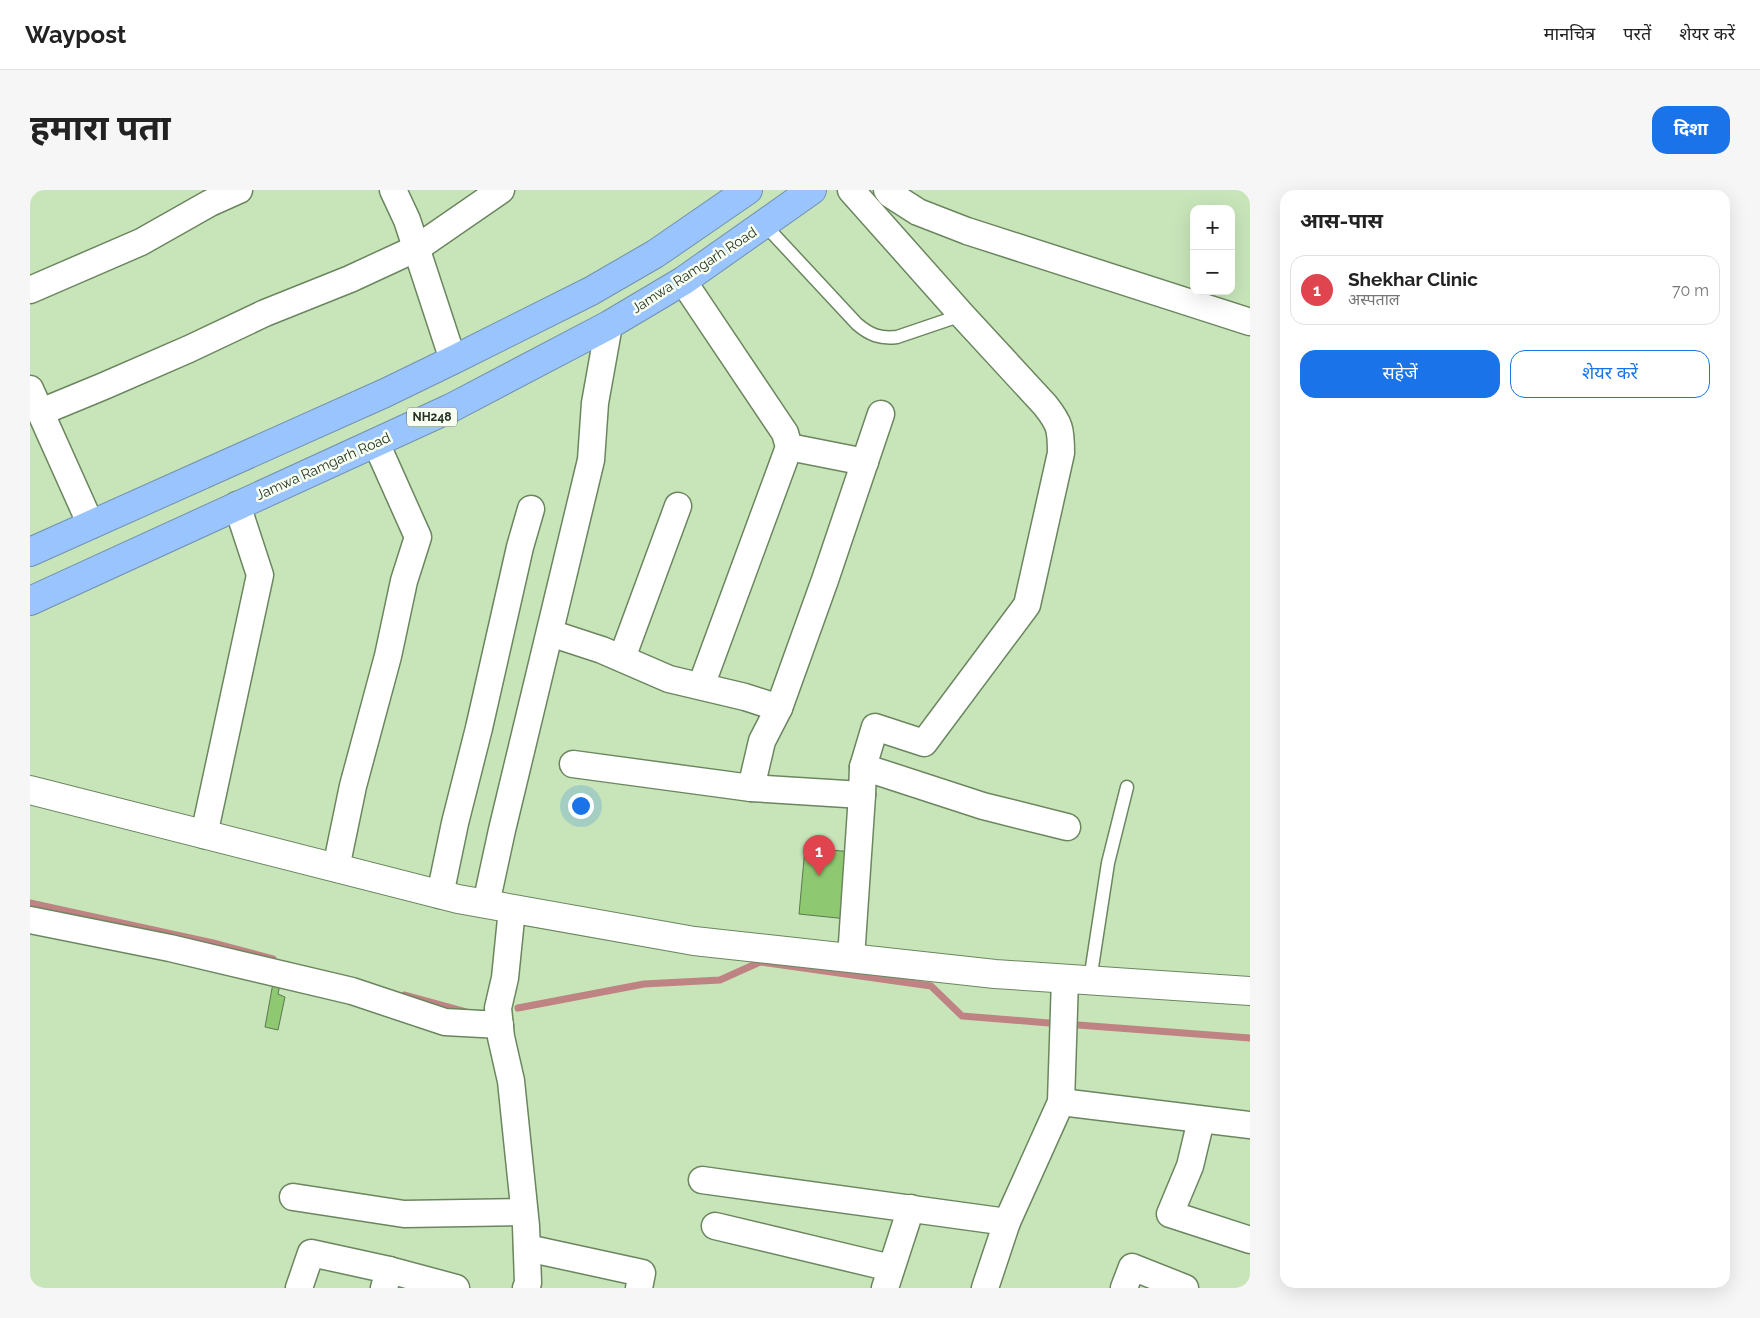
<!DOCTYPE html>
<html lang="hi">
<head>
<meta charset="utf-8">
<style>
  :root { --surface:#fff; --page:#f6f6f6; --text:#222; --muted:#767676; --line:#e0e0e0; --accent:#1a73e8 }
  body { margin:0; font-family:Raleway,"Noto Sans Devanagari",sans-serif; background:var(--page); color:var(--text) }
  .controls { position:absolute; right:15px; top:15px; display:grid; overflow:hidden; border-radius:10px; box-shadow:0 5px 20px #0002 }
  .controls button { width:45px; height:45px; display:grid; place-items:center; padding:0; border:0; border-bottom:1px solid var(--line); background:var(--surface); color:var(--text); font:25px sans-serif }
  .you { position:absolute; left:550px; top:615px; width:18px; height:18px; margin:-12px; border:4px solid #fff; border-radius:50%; background:#1a73e8; box-shadow:0 0 0 8px #1a73e833 }
  .badge { display:grid; place-items:center; width:32px; height:32px; border-radius:50%; background:var(--accent); color:#fff; font-size:16px; font-weight:700 }
  .pin { position:absolute; translate:-50% -41px; filter:drop-shadow(0 1px 2px #0008) }
  .pin::after { content:''; position:absolute; top:26px; width:18px; height:15px; background:inherit; clip-path:polygon(0 0,100% 0,50% 100%) }
  .list { margin:0; padding:0; list-style:none }
  h2 { display:flex; justify-content:space-between; align-items:center; height:65px; margin:0; padding:0 20px; font-size:21px }
  h2 small { font-size:16px; font-weight:400; color:var(--muted) }
  .list li { display:grid; grid-template-columns:32px 1fr auto; gap:15px; align-items:center; box-sizing:border-box; height:70px; margin:0 10px 10px; padding:0 10px; border:1px solid var(--line); border-radius:15px }
  .list b { display:block; font-size:19px; white-space:nowrap }
  .list p { margin:0; font-size:16px; white-space:nowrap; color:var(--muted) }
  .list em { font-size:16px; font-style:normal; color:var(--muted) }
  .actions { display:flex; gap:10px; padding:15px 20px }
  .actions a { flex:1; padding:11px 0; border:1px solid var(--accent); border-radius:15px; text-align:center; font-size:18px; color:var(--accent) }
  .actions .main { background:var(--accent); color:#fff }
  .map { position:relative; flex:none; width:1220px; height:1098px; overflow:hidden; border-radius:15px }
  header { display:flex; align-items:center; gap:30px; box-sizing:border-box; height:70px; padding:0 25px; background:var(--surface); border-bottom:1px solid var(--line) }
  header strong { font-size:24px }
  nav { display:flex; gap:28px; margin-inline-start:auto; font-size:18px }
  .intro { display:flex; align-items:center; justify-content:space-between; box-sizing:border-box; height:120px; padding:0 30px }
  h1 { margin:0; font-size:35px }
  .button { padding:12px 22px; border-radius:15px; background:var(--accent); color:#fff; font-size:18px; font-weight:700 }
  main { display:flex; gap:30px; padding:0 30px }
  aside { flex:1; background:var(--surface); border-radius:15px; box-shadow:0 5px 20px #0002 }
  .map>svg:first-child { display:block }
  .lines { fill:none; stroke-linecap:round; stroke-linejoin:round }
  .stream { stroke:#be8382; stroke-width:7 }
  .building { fill:#8ec971; stroke:#5d7751 }
  .lane-casing { stroke:#6b865f; stroke-width:15 }
  .street-casing { stroke:#6b865f; stroke-width:29 }
  .secondary-casing { stroke:#6b865f; stroke-width:30 }
  .highway-casing { stroke:#7191b0; stroke-width:30 }
  .lane { stroke:#fff; stroke-width:12 }
  .street { stroke:#fff; stroke-width:26 }
  .secondary { stroke:#fff; stroke-width:28 }
  .highway { stroke:#9ac4fd; stroke-width:28 }
  .labels { text-anchor:middle; dominant-baseline:central; stroke-width:5; stroke-linejoin:round; paint-order:stroke }
  .shield { fill:#f6fff2; stroke:#646f60; stroke-width:1 }
  .shield-label { font-size:12px; font-weight:bold; fill:#263121 }
  .street-label { font-size:14px; fill:#263121; stroke:#f6fff2 }
</style>
</head>
<body>
<header>
<strong>Waypost</strong>
<nav><a>मानचित्र</a><a>परतें</a><a>शेयर करें</a></nav>
</header>
<div class="intro"><h1>हमारा पता</h1><a class="button">दिशा</a></div>
<main>
<div class="map">
<svg width="1220" height="1098" viewBox="0 0 1220 1098">
  <rect width="100%" height="100%" fill="#c8e5ba"/>
  <g class="lines">
    <g class="stream">
      <polyline points="0,713 183,753 243,769"/>
      <polyline points="374,805 436,822"/>
      <polyline points="488,818 614,794 690,790 730,772 901,796 932,826 1019,833"/>
      <polyline points="1048,835 1220,848"/>
    </g>
  </g>
  <g class="building">
    <polygon points="775,658 824,662 817,729 769,724"/>
    <polygon points="243,793 250,794 248,804 255,807 248,840 235,837"/>
  </g>
  <g class="lines">
    <defs>
      <g id="lane">
        <path d="M 734,34 L 827,134 C 840,145 850,149 867,147 L 932,125"/>
        <polyline points="1060,790 1078,673 1097,597"/>
      </g>
      <g id="street">
        <polyline points="363,0 377,30 423,170"/>
        <polyline points="857,0 860,4 888,22 937,41 1220,132"/>
        <polyline points="653,91 755,243 759,257 671,496"/>
        <polyline points="0,100 111,52 180,13 209,0"/>
        <polyline points="0,199 61,335"/>
        <polyline points="11,222 74,196 159,159 235,123 320,89 387,58 471,0"/>
        <polyline points="759,257 835,272"/>
        <polyline points="520,443 572,460 639,489 715,507 749,518"/>
        <polyline points="592,468 648,316"/>
        <polyline points="543,574 721,598 832,605"/>
        <polyline points="833,577 953,616 1037,637"/>
        <polyline points="721,598 732,551 749,518 795,390 851,224"/>
        <polyline points="174,645 230,385 207,315"/>
        <polyline points="306,678 323,596 358,466 374,391 388,347 346,253"/>
        <polyline points="410,705 425,633 449,538 490,357 501,319"/>
        <polyline points="456,714 472,640 561,270 565,213 579,135"/>
        <polyline points="482,719 475,788 468,818 471,847 481,891 496,1036 498,1093 496,1098"/>
        <polyline points="0,730 140,758 322,801 415,832 470,835"/>
        <path d="M 821,768 L 832,605 L 833,577 L 845,537 L 894,553 L 997,415 L 1031,263 C 1031,239 1030,234 1015,215 L 932,125 L 821,0"/>
        <polyline points="1031,912 1220,935"/>
        <polyline points="1171,930 1160,976 1140,1024 1220,1050"/>
        <polyline points="672,990 977,1032"/>
        <polyline points="263,1007 374,1024 494,1022"/>
        <polyline points="685,1036 861,1078"/>
        <polyline points="497,1058 612,1083 609,1098"/>
        <polyline points="269,1098 281,1063 359,1080"/>
        <polyline points="354,1098 359,1080 426,1098"/>
        <polyline points="855,1098 881,1018"/>
        <polyline points="955,1098 977,1032 1031,912 1035,789"/>
        <polyline points="1094,1098 1102,1077 1155,1098"/>
      </g>
      <polyline id="secondary" points="0,600 428,709 664,751 965,784 1220,801"/>
      <g id="highway">
        <polyline points="0,362 355,203 423,170 561,101 625,64 718,0"/>
        <polyline points="0,411 421,218 579,135 653,91 782,0"/>
      </g>
    </defs>
    <use href="#lane" class="lane-casing"/>
    <use href="#street" class="street-casing"/>
    <use href="#secondary" class="secondary-casing"/>
    <use href="#highway" class="highway-casing"/>
    <use href="#lane" class="lane"/>
    <use href="#street" class="street"/>
    <use href="#secondary" class="secondary"/>
    <use href="#highway" class="highway"/>
  </g>
  <g class="labels">
    <rect class="shield" x="377" y="217.5" width="50" height="19" rx="4"/>
    <g class="shield-label">
      <text x="402" y="227">NH248</text>
    </g>
    <g class="street-label">
      <text transform="translate(664 80) rotate(-33)">Jamwa Ramgarh Road</text>
      <text transform="translate(293 276) rotate(-24)">Jamwa Ramgarh Road</text>
    </g>
  </g>
</svg>
<div class="controls">
<button>+</button>
<button>−</button>
</div>
<div class="you"></div>
<div class="pin badge" style="left:789px;top:686px;background:#e0444e">1</div>
</div>
<aside>
<h2>आस-पास<small></small></h2>
<ul class="list">
<li><span class="badge" style="background:#e0444e">1</span><div><b>Shekhar Clinic</b><p>अस्पताल</p></div><em>70 m</em></li>
</ul>
<div class="actions"><a class="main">सहेजें</a><a>शेयर करें</a></div>
</aside>
</main>
</body>
</html>
